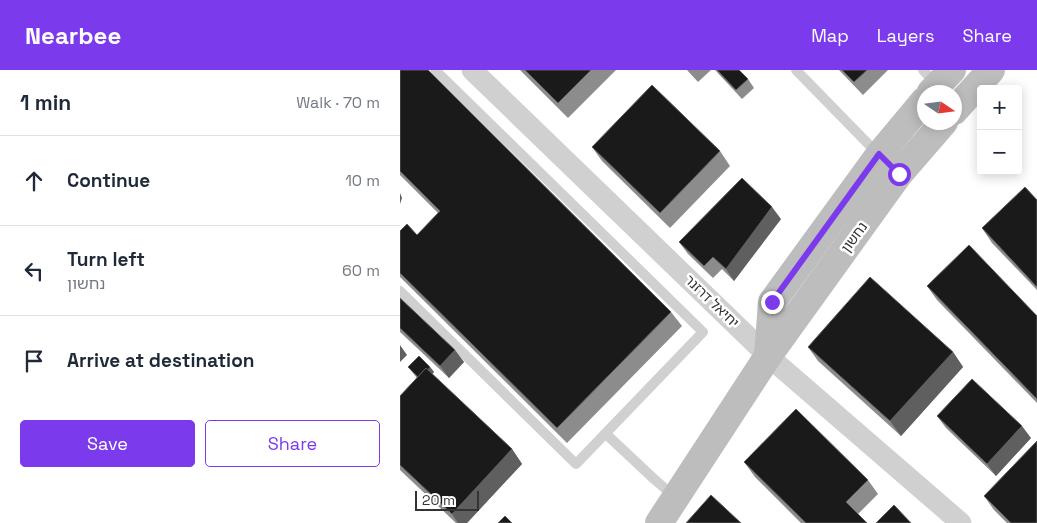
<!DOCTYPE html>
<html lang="en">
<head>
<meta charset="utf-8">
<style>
  :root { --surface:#fff; --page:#f2f2f3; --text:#1f2937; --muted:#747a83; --line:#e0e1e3; --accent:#7c3aed }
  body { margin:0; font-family:"Space Grotesk","Noto Sans Hebrew",sans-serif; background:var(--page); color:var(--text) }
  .controls { position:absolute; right:15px; top:15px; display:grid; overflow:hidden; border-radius:5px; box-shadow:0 2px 12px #0003 }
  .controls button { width:45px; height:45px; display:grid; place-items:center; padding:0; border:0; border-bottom:1px solid var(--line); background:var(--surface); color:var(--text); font:25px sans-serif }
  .compass { position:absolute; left:517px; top:15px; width:45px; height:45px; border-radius:50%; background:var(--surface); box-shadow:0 2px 12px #0003; rotate:103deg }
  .scale { position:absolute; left:15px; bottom:12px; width:64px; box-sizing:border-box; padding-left:5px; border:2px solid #333; border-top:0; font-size:14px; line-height:18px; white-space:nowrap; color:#333; -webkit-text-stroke:4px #fff; paint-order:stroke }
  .stop { position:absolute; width:15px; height:15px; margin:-11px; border:4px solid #7c3aed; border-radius:50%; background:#fff }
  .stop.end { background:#7c3aed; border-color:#fff; box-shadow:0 1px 5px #0008 }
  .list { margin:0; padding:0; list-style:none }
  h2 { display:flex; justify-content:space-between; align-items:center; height:65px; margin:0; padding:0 20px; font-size:21px }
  h2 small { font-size:16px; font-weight:400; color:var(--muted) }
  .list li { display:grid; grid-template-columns:32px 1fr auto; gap:15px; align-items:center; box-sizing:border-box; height:90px; padding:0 20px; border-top:1px solid var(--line) }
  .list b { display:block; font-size:19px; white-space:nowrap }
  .list p { margin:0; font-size:16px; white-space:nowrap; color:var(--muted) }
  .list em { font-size:16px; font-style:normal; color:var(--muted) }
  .actions { display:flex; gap:10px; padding:15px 20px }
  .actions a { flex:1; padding:11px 0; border:1px solid var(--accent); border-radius:5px; text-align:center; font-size:18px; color:var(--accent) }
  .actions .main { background:var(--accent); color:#fff }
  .icon { flex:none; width:28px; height:28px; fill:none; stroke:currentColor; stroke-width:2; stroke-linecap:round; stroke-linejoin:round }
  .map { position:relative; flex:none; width:637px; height:453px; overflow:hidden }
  header { display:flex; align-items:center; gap:30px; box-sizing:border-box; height:70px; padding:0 25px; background:var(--accent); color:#fff }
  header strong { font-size:24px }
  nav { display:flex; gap:28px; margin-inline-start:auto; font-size:18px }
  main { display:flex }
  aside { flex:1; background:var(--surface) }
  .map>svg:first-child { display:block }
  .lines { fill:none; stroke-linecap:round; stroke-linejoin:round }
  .lane { stroke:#d0d0d0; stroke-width:10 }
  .street { stroke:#d0d0d0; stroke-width:21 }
  .secondary { stroke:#bdbdbd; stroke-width:28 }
  .wall { fill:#8c8c8c }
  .shaded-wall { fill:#5f5f5f }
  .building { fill:#1a1a1a; stroke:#5f5f5f }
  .route { stroke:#7c3aed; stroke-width:6 }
  .labels { text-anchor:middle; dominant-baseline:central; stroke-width:5; stroke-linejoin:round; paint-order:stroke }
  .street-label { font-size:14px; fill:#333; stroke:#fff }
</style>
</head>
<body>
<header>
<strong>Nearbee</strong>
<nav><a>Map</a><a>Layers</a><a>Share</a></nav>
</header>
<main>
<aside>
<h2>1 min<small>Walk · 70 m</small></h2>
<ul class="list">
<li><svg class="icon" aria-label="ahead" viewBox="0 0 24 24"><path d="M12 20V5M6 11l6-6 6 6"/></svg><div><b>Continue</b></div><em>10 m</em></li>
<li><svg class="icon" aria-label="left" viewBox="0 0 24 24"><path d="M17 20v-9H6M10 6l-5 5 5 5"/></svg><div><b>Turn left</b><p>נחשון</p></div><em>60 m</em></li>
<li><svg class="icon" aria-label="arrive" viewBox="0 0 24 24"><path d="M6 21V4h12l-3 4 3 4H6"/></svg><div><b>Arrive at destination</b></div></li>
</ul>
<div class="actions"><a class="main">Save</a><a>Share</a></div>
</aside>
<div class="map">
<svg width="637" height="453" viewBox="0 0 637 453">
  <rect width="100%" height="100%" fill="#fff"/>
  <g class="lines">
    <g class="lane">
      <polyline points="396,0 479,85"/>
      <polyline points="523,0 536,14"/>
      <polyline points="0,221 176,394 303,262 35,0"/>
      <polyline points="206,364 254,409 275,427"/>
    </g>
    <polyline class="street" points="72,0 368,286 561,453"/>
    <g class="secondary">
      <polyline points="531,22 552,0"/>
      <polyline points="554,41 591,0"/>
      <polyline points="368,286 372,232 479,85 524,31"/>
      <polyline points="259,453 368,286 499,104 544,52"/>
    </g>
  </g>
  <g class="wall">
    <polygon points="0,0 271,242 282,256 167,373 0,207 0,161 17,165 38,143 0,105"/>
    <polygon points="120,0 216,0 168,48"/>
    <polygon points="287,0 311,0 298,12"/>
    <polygon points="315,0 339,0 348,9 354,18 342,29"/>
    <polygon points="439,0 488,0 463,25"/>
    <polygon points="192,77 320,81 330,96 270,158 202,91"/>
    <polygon points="637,130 637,220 592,173 582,158"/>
    <polygon points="381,149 334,211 322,199 313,208 288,184 279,172"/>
    <polygon points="527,216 637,246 637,333 537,230"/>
    <polygon points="0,228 64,292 49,308 0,262"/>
    <polygon points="408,277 553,282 563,297 501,366 418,291"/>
    <polygon points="8,297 30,297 34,302 32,304 112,379 122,394 67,453 56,453 0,400 0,326 17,308"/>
    <polygon points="537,346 631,368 596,406 546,358"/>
    <polygon points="344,392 468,410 478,424 458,444 467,453 401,453 355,407"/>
    <polygon points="584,426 637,453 607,453 594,440"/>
  </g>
  <g class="shaded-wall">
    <polygon points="0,123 2,128 0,134"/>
    <polygon points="372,137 381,149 334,211 326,199"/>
    <polygon points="0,275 7,285 0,292"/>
    <polygon points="55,280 64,292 49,308 40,296"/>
    <polygon points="553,282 563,297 501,366 490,351"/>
    <polygon points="30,297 34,302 23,314 19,309"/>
    <polygon points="622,356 631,368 596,406 587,394"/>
    <polygon points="112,379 122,394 67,453 58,453 52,444"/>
  </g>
  <g class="building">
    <polygon points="0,0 28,0 271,242 157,358 0,203 0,161 7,154 17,165 40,141 0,101"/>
    <polygon points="125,0 191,0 158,33"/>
    <polygon points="317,0 339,0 348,9 336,20"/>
    <polygon points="442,0 467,0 454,12"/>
    <polygon points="252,15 320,81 260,143 192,77"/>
    <polygon points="342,108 372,137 326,199 313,187 304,196 279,172"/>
    <polygon points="625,117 637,130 637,217 582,158"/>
    <polygon points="569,175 637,246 637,329 527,216"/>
    <polygon points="470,207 553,282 490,351 408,277"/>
    <polygon points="0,228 55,280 40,296 0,258"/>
    <polygon points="19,286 30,297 28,300 26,298 18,307 8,297"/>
    <polygon points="26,298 112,379 52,444 0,395 0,326"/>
    <polygon points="572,309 622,356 587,394 537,346"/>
    <polygon points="396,339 468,410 446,432 467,453 406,453 344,392"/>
    <polygon points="637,371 637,453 611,453 584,426"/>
    <polygon points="311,425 341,453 286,453"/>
    <polygon points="494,435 511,453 476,453"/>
    <polygon points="105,446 112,453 98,453"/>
  </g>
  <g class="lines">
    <polyline class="route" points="372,232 479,84 499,104"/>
  </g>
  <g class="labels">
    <g class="street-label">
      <text transform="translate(454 167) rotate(-54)">נחשון</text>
      <text transform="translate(312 231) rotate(44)">יחיאל דרזנר</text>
    </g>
  </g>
</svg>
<div class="controls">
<button>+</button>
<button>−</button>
</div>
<svg class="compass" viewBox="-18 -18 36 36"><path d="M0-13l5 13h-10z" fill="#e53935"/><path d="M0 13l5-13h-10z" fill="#747a83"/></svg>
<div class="scale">20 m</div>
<div class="stop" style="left:499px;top:104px"></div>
<div class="stop end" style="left:372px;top:232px"></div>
</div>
</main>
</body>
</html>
